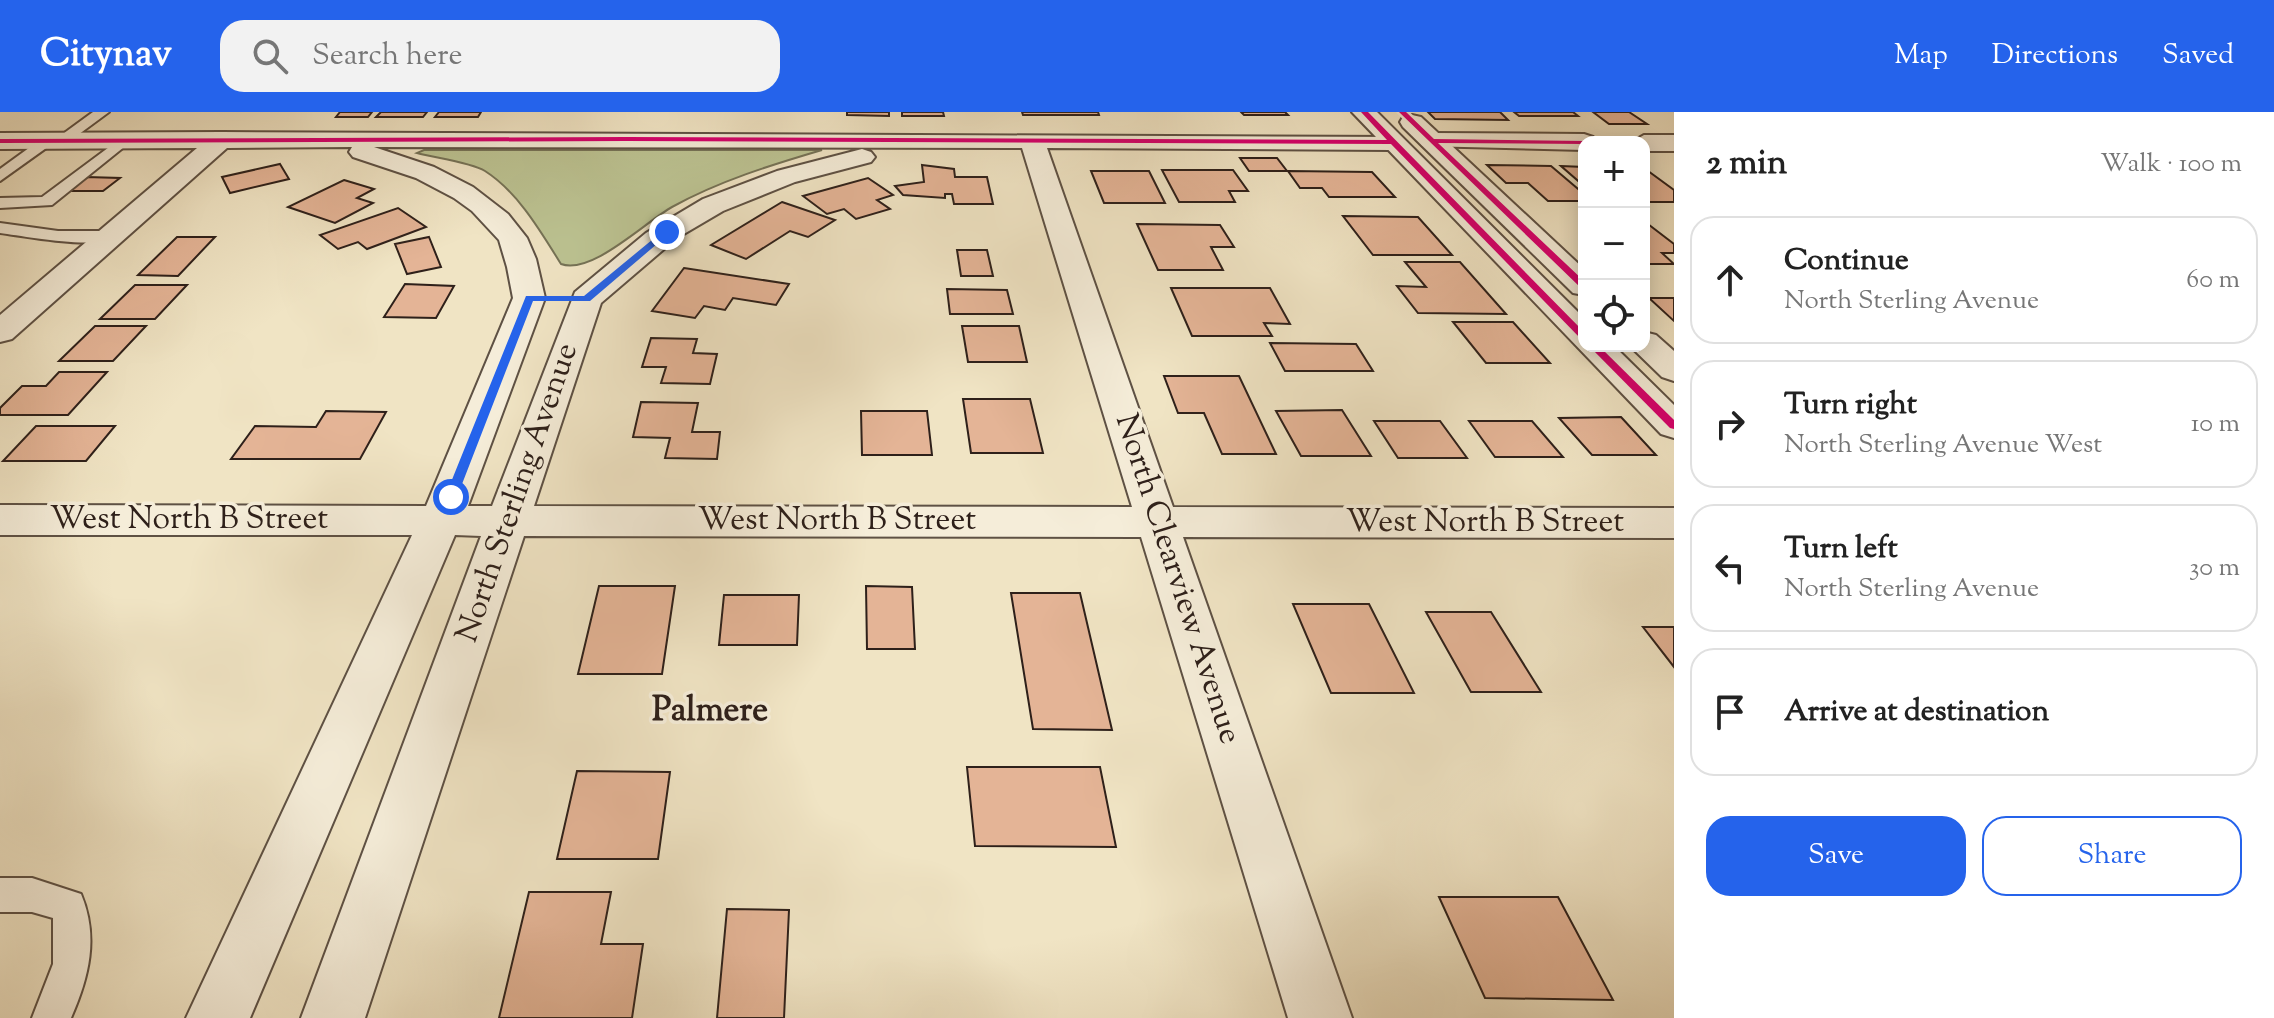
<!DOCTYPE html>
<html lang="en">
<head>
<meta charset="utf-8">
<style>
  :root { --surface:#fff; --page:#f2f2f2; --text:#222; --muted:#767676; --line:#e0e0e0; --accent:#2563eb }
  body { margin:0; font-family:"Sorts Mill Goudy",serif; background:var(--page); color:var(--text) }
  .controls { position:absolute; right:24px; top:24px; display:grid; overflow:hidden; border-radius:16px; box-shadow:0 4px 20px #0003 }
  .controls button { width:72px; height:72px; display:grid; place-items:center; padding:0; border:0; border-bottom:2px solid var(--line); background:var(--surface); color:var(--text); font:40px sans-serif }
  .stop { position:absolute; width:24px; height:24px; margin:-18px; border:6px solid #2563eb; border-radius:50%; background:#fff }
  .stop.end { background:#2563eb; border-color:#fff; box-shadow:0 2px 8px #0008 }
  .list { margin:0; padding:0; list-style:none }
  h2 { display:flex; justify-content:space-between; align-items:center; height:104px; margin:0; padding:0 32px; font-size:34px }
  h2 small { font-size:26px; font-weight:400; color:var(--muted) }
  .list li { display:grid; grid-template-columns:52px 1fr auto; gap:24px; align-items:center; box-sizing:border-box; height:128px; margin:0 16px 16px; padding:0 16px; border:2px solid var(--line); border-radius:24px }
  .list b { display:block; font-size:30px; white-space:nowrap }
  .list p { margin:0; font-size:26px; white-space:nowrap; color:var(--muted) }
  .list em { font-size:26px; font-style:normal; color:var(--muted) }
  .actions { display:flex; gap:16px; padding:24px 32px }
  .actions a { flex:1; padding:18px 0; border:2px solid var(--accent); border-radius:24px; text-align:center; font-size:28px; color:var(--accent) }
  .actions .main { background:var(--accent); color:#fff }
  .icon { flex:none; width:44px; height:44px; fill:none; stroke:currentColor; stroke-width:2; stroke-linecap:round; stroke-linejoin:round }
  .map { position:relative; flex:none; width:1674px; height:906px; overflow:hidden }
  header { display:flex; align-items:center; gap:48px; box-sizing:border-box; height:112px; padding:0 40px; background:var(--accent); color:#fff }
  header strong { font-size:38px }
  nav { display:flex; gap:44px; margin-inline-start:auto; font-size:28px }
  .search { width:560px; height:72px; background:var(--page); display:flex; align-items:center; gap:20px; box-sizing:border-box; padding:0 28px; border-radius:24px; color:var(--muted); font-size:30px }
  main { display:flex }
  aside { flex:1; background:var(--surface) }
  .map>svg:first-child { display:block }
  .green { fill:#bcc392; stroke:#757256; stroke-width:2 }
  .building { fill:#e4b496; stroke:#2e201a; stroke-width:2 }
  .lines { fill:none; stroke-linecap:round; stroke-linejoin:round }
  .service-casing { stroke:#5e5144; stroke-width:4 }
  .minor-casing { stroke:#5e5144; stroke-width:4 }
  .tertiary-casing { stroke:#5e5144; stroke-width:4 }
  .service { fill:#f5edd9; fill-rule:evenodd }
  .minor { fill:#f5edd9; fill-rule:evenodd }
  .tertiary { fill:#f5edd9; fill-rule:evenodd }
  .cycleway-casing { stroke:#f5edd9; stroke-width:5 }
  .cycleway { fill:#d6006c; fill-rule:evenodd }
  .route { fill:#2563eb }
  .labels { text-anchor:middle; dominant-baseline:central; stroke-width:7; stroke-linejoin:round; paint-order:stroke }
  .street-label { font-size:32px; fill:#2e201a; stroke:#f5edd9 }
  .neighbourhood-label { font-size:34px; font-weight:bold; fill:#2e201a; stroke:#f5edd9 }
</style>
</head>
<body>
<header>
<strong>Citynav</strong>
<div class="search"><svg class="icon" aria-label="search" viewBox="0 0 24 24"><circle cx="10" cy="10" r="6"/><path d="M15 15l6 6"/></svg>Search here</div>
<nav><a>Map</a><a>Directions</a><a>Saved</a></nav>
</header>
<main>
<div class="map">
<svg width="1674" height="906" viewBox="0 0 1674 906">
  <rect width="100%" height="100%" fill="#f0e4c4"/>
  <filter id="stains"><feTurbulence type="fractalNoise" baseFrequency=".0025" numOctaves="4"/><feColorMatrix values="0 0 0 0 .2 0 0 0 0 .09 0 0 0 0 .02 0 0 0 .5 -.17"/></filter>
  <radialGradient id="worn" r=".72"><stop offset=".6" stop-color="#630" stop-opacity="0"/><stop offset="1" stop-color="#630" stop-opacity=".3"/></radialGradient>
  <path class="green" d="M 424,38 L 822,38 C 771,53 719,69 672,95 C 645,110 592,163 561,152 C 541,120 518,80 485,59 C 470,50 435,46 417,41 Z"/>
  <g class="building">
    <polygon points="340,0 372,0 368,5 336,5"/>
    <polygon points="381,0 427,0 423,5 376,5"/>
    <polygon points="439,0 481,0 478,5 435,5"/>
    <polygon points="847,0 889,0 889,4 847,3"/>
    <polygon points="902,0 943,0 944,4 902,4"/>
    <polygon points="1022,0 1098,0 1099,3 1023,3"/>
    <polygon points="1241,0 1285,0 1288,3 1244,3"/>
    <polygon points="1428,0 1500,0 1508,8 1435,7"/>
    <polygon points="1514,0 1573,0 1578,4 1519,4"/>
    <polygon points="1593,0 1629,0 1647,12 1609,12"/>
    <polygon points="1240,46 1277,46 1287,59 1249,59"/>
    <polygon points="280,52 289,67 230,81 222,65"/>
    <polygon points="922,53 954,57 955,65 987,65 993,92 954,92 952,82 945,82 945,86 903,83 895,74 924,70"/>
    <polygon points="1487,53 1551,54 1584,82 1584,89 1548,89 1528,71 1506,71"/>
    <polygon points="1561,54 1584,55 1584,74"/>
    <polygon points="1644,56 1674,78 1674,90 1644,90"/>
    <polygon points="1162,58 1233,58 1248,79 1229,79 1235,90 1179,90"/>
    <polygon points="1091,59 1149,59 1165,91 1104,91"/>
    <polygon points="1288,59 1372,60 1395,85 1329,85 1322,76 1300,76"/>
    <polygon points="86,65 120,66 103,79 68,79"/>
    <polygon points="868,66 893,83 877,88 890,97 856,107 844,97 827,102 803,84"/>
    <polygon points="344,68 374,77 357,86 373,91 335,111 288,95"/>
    <polygon points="782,90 835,108 808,125 790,119 746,147 711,133"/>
    <polygon points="398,96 426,115 367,137 358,130 338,137 320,123"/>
    <polygon points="1343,104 1418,105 1452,143 1373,143"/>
    <polygon points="1644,109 1674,132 1674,141 1662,141 1674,152 1644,152"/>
    <polygon points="1137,112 1220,113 1234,135 1211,135 1223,158 1158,158"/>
    <polygon points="177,125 215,125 178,164 138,163"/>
    <polygon points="429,125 441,155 407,162 395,132"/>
    <polygon points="957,138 987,138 993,164 961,164"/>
    <polygon points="1405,150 1460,150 1506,202 1418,201 1397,174 1426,175"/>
    <polygon points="684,156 789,172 776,193 733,186 725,198 704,194 695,206 652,199"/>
    <polygon points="405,172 454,174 436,206 384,205"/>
    <polygon points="135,173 187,173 155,207 100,207"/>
    <polygon points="1171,176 1270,176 1290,212 1264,211 1272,224 1192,224"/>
    <polygon points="947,177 1007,178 1013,202 950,202"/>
    <polygon points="1649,186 1674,186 1674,209"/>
    <polygon points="1453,210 1513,210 1550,251 1486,251"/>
    <polygon points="95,214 146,214 113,249 59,249"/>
    <polygon points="962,214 1019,214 1027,250 968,250"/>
    <polygon points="651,226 697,227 693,241 717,242 710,272 661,271 666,255 642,255"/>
    <polygon points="1270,231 1356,232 1373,259 1285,259"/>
    <polygon points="59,260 107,260 68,303 0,303 0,296 22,274 46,274"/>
    <polygon points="1164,264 1239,264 1276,342 1222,342 1204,301 1178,301"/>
    <polygon points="963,287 1030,287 1043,341 971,341"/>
    <polygon points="641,290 698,291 692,320 720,320 717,347 665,346 670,326 633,325"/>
    <polygon points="1342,298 1371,344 1301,344 1276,299"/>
    <polygon points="326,299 386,300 360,347 231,347 255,314 316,315"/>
    <polygon points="861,299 927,299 932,343 862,343"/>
    <polygon points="1621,305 1656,343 1592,343 1559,306"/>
    <polygon points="1374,309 1440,309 1467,346 1398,346"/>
    <polygon points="1469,309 1532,309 1563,345 1495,345"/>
    <polygon points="36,314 115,314 86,349 3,349"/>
    <polygon points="599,474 675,474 662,562 578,562"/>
    <polygon points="866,474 912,475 915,537 867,537"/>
    <polygon points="1011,481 1080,481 1112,618 1033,617"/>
    <polygon points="724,483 799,483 797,533 719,533"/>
    <polygon points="1293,492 1369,492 1414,581 1331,581"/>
    <polygon points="1426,500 1491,500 1541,580 1471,580"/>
    <polygon points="1643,515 1674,515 1674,555"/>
    <polygon points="967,655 1100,655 1116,735 975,734"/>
    <polygon points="577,659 670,660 658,747 557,747"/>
    <polygon points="529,780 611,780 601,832 643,832 632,906 499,906"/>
    <polygon points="1439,785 1558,785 1613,888 1485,886"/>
    <polygon points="727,797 789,798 784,906 717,906"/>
  </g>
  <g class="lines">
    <defs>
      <g id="service">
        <polygon points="93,0 109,0 67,31 56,29 0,69 0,57 44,25 56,27"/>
        <polygon points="124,24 129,25 129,31 52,93 0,96 0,86 42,85"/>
        <path d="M 0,111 L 58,119 L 108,119 L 117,124 C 100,139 24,124 0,121 Z"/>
        <path d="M 0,766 L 32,766 L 81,782 C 99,825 89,865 71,906 L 32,906 L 53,852 L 53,806 L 32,800 L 0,800 Z"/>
      </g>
      <g id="minor">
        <path d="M 222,20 L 1401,25 L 1405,30 L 1401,35 L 1392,38 L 1047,36 L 1173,395 L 1674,396 L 1674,426 L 1183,425 L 1352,906 L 1288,906 L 1141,425 L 524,424 L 365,906 L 301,906 L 481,424 L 455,423 L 250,906 L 186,906 L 412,423 L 0,423 L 0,393 L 426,394 L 513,186 L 507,155 L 499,128 L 472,99 L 454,86 L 416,66 L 353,45 L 349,40 L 352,35 L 227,36 L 12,227 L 0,230 L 0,203 L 197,36 L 0,37 L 0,21 ZM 374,35 L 1022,36 L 1132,395 L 534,394 L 601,191 L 677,126 L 723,99 L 795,70 L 871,50 L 875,45 L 871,40 L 862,37 L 777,59 L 703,87 L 646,121 L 575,180 L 492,394 L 468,394 L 545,186 L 536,147 L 527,126 L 508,102 L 473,75 L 434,55 Z"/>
        <polygon points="1432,21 1584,22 1593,25 1597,30 1584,30 1584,38 1423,34 1419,29 1423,24"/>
        <polygon points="1644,23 1674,23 1674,39 1644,39 1644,30 1632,30"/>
      </g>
      <g id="tertiary">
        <polygon points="1352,0 1377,0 1584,206 1584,234 1614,234 1674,293 1674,326 1661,322"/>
        <polygon points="1412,3 1421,5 1584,157 1584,183 1573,181 1403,15 1400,10 1403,5"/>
        <polygon points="1644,220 1656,223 1674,239 1674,269 1662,265 1630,234 1644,234"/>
      </g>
    </defs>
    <use href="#service" class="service-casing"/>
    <use href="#minor" class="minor-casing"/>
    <use href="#tertiary" class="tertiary-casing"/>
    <use href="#service" class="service"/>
    <use href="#minor" class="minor"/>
    <use href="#tertiary" class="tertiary"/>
    <defs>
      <g id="cycleway">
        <polygon points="1361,0 1368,0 1584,220 1584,228 1581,227 1391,32 626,29 0,31 0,27 626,25 1387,28"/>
        <polygon points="1399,0 1406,0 1434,27 1586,29 1587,30 1584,30 1584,32 1438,31 1584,169 1584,177 1581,176"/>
        <polygon points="1589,234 1599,234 1674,308 1674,317 1670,316"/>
      </g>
    </defs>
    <use href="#cycleway" class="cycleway-casing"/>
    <use href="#cycleway" class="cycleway"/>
  </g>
  <polygon class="route" points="664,118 671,120 590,189 533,189 457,385 447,388 445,385 526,184 584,184"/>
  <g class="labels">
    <g class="street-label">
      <text transform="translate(518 381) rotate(-71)">North Sterling Avenue</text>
      <text x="189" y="408">West North B Street</text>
      <text x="837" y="409">West North B Street</text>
      <text x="1485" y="411">West North B Street</text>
      <text transform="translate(1177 467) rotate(72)">North Clearview Avenue</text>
    </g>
    <g class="neighbourhood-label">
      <text x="710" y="599">Palmere</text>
    </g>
  </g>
  <rect width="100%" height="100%" filter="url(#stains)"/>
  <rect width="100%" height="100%" fill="url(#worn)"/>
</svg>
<div class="controls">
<button>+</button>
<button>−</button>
<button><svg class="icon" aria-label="locate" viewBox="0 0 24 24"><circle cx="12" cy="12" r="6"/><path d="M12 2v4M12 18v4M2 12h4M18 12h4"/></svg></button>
</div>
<div class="stop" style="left:451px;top:385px"></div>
<div class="stop end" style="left:667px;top:120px"></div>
</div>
<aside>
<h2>2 min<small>Walk · 100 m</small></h2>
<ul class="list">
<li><svg class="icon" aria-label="ahead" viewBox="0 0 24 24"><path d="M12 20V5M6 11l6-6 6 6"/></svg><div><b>Continue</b><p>North Sterling Avenue</p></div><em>60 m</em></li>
<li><svg class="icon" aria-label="right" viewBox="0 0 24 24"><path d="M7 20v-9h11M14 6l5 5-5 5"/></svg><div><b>Turn right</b><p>North Sterling Avenue West</p></div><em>10 m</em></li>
<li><svg class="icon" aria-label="left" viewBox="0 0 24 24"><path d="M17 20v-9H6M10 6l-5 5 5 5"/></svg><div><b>Turn left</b><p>North Sterling Avenue</p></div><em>30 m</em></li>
<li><svg class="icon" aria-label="arrive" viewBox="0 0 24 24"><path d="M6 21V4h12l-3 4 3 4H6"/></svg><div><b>Arrive at destination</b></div></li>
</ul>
<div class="actions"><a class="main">Save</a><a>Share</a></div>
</aside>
</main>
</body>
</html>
